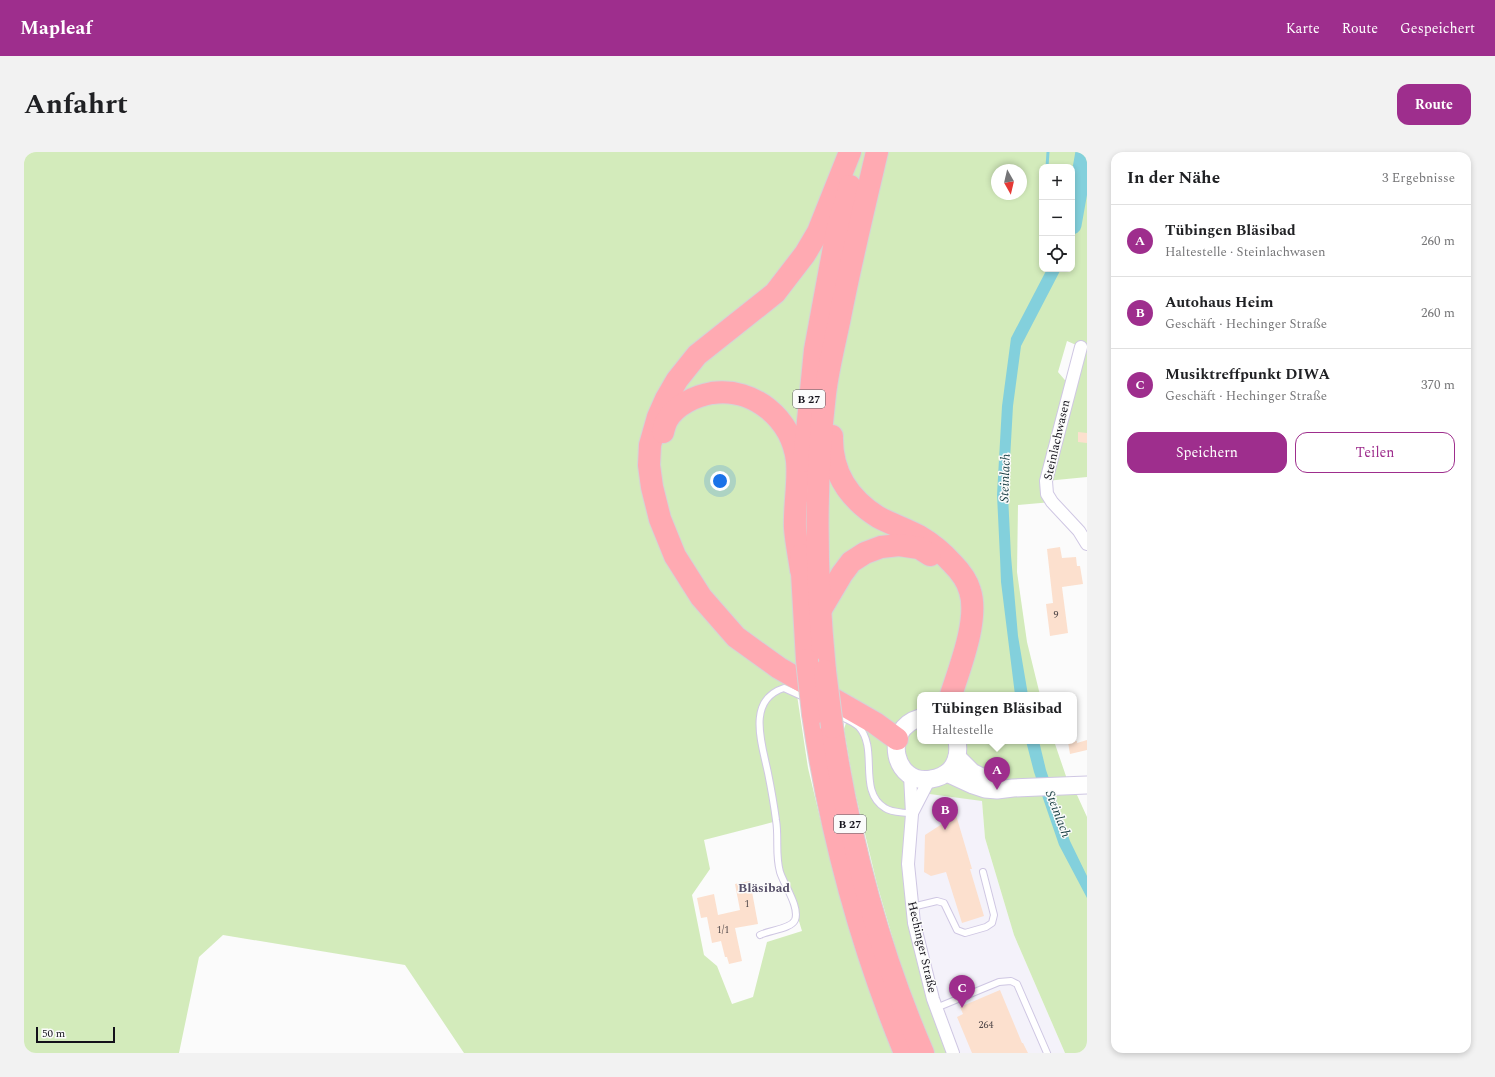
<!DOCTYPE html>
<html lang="de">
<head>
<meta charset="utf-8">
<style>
  :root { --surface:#fff; --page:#f2f2f2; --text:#202124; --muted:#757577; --line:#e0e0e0; --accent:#9e2e8d }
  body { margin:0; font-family:Spectral,serif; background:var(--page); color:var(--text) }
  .controls { position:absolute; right:12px; top:12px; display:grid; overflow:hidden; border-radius:8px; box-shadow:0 2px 6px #0003 }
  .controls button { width:36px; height:36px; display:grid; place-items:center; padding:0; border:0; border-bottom:1px solid var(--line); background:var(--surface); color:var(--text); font:20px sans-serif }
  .compass { position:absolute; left:967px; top:12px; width:36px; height:36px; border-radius:50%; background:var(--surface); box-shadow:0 2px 6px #0003; rotate:172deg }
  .scale { position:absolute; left:12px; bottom:10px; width:79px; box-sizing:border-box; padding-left:4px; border:2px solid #13111a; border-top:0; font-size:11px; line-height:14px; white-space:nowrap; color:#13111a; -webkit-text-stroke:3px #fbfbfb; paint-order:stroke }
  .you { position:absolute; left:696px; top:329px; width:14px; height:14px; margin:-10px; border:3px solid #fff; border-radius:50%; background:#1a73e8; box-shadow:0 0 0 6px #1a73e833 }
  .badge { display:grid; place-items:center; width:26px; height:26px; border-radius:50%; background:var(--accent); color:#fff; font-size:13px; font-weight:700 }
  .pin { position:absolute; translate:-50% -33px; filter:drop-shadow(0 1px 2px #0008) }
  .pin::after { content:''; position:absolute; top:21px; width:14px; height:12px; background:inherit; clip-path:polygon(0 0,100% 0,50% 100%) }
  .popup { position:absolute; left:893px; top:540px; width:160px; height:52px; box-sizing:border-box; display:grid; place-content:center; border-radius:8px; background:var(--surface); filter:drop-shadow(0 1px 3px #0005); font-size:13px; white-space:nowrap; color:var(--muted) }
  .popup b { font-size:15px; color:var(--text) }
  .popup::after { content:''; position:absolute; left:50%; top:100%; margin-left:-8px; border:8px solid transparent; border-top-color:var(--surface) }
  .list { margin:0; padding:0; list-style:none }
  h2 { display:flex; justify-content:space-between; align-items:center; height:52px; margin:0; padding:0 16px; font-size:17px }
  h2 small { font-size:13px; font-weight:400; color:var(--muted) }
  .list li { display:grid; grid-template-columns:26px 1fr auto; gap:12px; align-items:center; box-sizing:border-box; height:72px; padding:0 16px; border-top:1px solid var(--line) }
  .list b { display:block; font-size:15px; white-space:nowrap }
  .list p { margin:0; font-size:13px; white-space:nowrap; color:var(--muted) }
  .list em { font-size:13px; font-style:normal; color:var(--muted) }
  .actions { display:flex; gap:8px; padding:12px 16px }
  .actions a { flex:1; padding:9px 0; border:1px solid var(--accent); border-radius:12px; text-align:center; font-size:14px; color:var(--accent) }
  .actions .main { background:var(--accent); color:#fff }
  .icon { flex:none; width:22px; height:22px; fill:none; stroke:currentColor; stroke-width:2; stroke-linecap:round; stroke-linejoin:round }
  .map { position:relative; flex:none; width:1063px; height:901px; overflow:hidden; border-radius:12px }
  header { display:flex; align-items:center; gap:24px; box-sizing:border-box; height:56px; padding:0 20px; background:var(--accent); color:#fff }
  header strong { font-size:19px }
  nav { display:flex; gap:22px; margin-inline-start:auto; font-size:14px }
  .intro { display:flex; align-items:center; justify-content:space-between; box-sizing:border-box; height:96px; padding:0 24px }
  h1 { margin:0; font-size:28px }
  .button { padding:10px 18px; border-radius:12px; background:var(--accent); color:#fff; font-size:14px; font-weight:700 }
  main { display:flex; gap:24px; padding:0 24px }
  aside { flex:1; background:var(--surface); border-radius:12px; box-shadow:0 2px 6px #0003 }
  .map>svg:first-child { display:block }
  .built { fill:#f4f2fa }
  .green { fill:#d3ebbb; fill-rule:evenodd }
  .water { fill:#83d0dc }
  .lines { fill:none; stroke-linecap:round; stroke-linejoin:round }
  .stream { stroke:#83d0dc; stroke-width:3 }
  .river { stroke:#83d0dc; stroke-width:19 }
  .building { fill:#fce0ce }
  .lane-casing { stroke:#cfc7e3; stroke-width:8 }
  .street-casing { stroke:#cfc7e3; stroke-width:14 }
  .secondary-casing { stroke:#cfc7e3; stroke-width:19 }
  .highway-casing { stroke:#d5d4d6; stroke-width:24 }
  .lane { stroke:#fff; stroke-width:6 }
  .street { stroke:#fff; stroke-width:12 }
  .secondary { stroke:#fff; stroke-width:17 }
  .highway { stroke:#ffaab2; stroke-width:22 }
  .highway-bridge-casing { stroke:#d5d4d6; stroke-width:24; stroke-linecap:butt }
  .highway-bridge { stroke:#ffaab2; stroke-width:22 }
  .labels { text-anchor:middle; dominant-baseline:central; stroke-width:3; stroke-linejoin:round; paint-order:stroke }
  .number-label { font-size:10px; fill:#4d4547 }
  .shield { fill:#fbfbfb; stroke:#59575e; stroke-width:1 }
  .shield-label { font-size:11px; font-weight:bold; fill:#13111a }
  .street-label { font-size:12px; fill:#13111a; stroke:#fbfbfb }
  .water-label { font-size:13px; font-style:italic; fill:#143a3f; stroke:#fbfbfb }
  .neighbourhood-label { font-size:13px; font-weight:bold; fill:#575069; stroke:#fbfbfb }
</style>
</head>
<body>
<header>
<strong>Mapleaf</strong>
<nav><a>Karte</a><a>Route</a><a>Gespeichert</a></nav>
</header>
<div class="intro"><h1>Anfahrt</h1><a class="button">Route</a></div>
<main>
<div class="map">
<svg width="1063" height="901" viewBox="0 0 1063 901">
  <rect width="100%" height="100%" fill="#fbfbfb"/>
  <polygon class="built" points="897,641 958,648 961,686 990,783 1041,901 929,901 909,847 884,712"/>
  <path class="green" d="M 0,0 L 1063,0 L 1063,325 L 1022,329 L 1028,350 L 994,353 L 993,420 L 1003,490 L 1016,543 L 896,543 L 896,589 L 1030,589 L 1045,633 L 1051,642 L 1053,643 L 1063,665 L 1063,901 L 1041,901 L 990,783 L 961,686 L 958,649 L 898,641 L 888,662 L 886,746 L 929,901 L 910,901 L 879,822 L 853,732 L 830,636 L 820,577 L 823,568 L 773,543 L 784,616 L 804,699 L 870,901 L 440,901 L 381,813 L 199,783 L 175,805 L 155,901 L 0,901 ZM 1018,15 L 1048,15 L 1048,117 L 1018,117 ZM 973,18 L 997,18 L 997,42 L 973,42 ZM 1043,189 L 1057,195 L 1046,234 L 1034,220 ZM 753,669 L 756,720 L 770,753 L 778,779 L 743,790 L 729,845 L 708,852 L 693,814 L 680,803 L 668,743 L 686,717 L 680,688 Z"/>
  <g class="water">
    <polygon points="1023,117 1037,117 997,194 989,254 984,343 987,404 994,484 1004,543 991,543 977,430 976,405 973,343 978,254 987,186"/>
    <polygon points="1002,589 1015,589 1022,618 1046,689 1063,724 1063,746 1035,693 1010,620"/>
  </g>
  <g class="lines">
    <g class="stream">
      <polyline points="1023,15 1024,0"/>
      <polyline points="1058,15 1063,17"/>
    </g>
    <polyline class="river" points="1048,73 1061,0"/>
  </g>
  <g class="building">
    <polygon points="1054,280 1063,281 1063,291 1054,290"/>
    <polygon points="1036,395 1038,406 1052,405 1053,414 1056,414 1059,432 1038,435 1044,481 1026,484 1022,452 1029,451 1023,397"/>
    <polygon points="1063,588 1063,598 1046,602 1044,590 1053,589 1053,591"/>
    <polygon points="932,663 948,717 946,717 960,764 938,771 922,720 907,724 900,720 901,683"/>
    <polygon points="726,729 734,772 711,776 718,809 705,812 703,805 701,805 697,789 688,791 683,765 677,766 673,746 690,742 694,763 716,758 711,732"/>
    <polygon points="976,838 998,891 999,891 1004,901 948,901 933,865 939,862 936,855"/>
  </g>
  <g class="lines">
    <defs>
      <g id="lane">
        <path d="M 811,562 C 819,566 829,569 835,575 C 855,597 833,639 861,656 C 868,661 880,660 888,662"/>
        <polyline points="888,755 913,749 920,751 933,778 941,781 962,775 968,771 970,763 959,720"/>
        <path d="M 736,783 C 746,778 767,777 771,768 C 776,755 760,733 756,720 C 751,702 755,686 752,668 C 750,653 747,636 744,621 C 738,592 722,548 760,536 L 782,546"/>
        <polyline points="912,856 975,830 987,829 993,832 1023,901"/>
      </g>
      <g id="street">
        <polyline points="1057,195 1022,329 1023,342 1028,350 1055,379 1063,392"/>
        <polyline points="886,623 888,662 884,712 890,771 909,847 929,901"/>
        <polyline points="888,661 905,628"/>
      </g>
      <g id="secondary">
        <path d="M 896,566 C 857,577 870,634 907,627 C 914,626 921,623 926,618 C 933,610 935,599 933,589"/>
        <polyline points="933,605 948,620 966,629"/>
        <polyline points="923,621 949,633 961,637 973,638 989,636 1063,633"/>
      </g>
      <g id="highway">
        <polyline points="826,0 794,80 781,102 751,141 673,203 653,228 642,247 634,265 626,293 625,313 628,335 636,367 651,404 677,445 712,485 755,516 851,571 873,587"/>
        <path d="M 639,280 C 640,276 641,272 643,268 C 652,253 671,244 688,241 C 730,235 768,267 773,309 C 775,331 770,354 771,376 C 772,390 775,404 777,418"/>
        <path d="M 808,284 C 807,319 824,346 854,365 C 867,372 882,377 895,384 C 907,391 919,401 928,411 C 936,419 943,428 946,439 C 955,467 936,515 927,543"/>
        <polyline points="780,309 791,198 813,79 826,34"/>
        <polyline points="777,403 783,508"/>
        <polyline points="796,459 818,422 827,410 841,401 857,395 875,393 895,396 906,403"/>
        <path d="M 801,519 C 792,427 790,334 801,242 C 804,216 811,190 816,165 C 827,109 840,55 853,0"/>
        <path d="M 789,562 C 806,679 836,792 881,901"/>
        <path d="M 808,575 C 825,687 854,797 899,901"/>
      </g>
    </defs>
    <use href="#lane" class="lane-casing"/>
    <use href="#street" class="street-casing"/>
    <use href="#secondary" class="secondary-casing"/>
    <use href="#highway" class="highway-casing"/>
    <use href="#lane" class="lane"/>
    <use href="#street" class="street"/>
    <use href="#secondary" class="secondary"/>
    <use href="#highway" class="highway"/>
    <defs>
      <g id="highway-bridge">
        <polyline points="783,508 789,562"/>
        <polyline points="801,519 808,575"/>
      </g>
    </defs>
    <use href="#highway-bridge" class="highway-bridge-casing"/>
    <use href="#highway-bridge" class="highway-bridge"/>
  </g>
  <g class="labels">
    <g class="number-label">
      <text x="1032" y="463">9</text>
      <text x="723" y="752">1</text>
      <text x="699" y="778">1/1</text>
      <text x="962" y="873">264</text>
    </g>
    <g class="shield">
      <rect x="769" y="238" width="32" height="18" rx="3"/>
      <rect x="810" y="663" width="32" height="18" rx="3"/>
    </g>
    <g class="shield-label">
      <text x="785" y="247">B 27</text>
      <text x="826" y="672">B 27</text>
    </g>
    <g class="street-label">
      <text transform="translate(1033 288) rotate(-77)">Steinlachwasen</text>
      <text transform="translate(898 795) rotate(77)">Hechinger Straße</text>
    </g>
    <g class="water-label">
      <text transform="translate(981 326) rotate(-88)">Steinlach</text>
      <text transform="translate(1034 662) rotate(69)">Steinlach</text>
    </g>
    <g class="neighbourhood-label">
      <text x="740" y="736">Bläsibad</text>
    </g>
  </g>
</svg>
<div class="controls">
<button>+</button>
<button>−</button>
<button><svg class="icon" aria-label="locate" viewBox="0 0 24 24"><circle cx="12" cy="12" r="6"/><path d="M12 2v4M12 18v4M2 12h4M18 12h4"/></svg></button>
</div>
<svg class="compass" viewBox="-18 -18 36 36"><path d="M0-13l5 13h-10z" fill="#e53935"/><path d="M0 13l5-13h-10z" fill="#757577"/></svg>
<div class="scale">50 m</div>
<div class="you"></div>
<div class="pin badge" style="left:973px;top:638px">A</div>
<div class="popup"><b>Tübingen Bläsibad</b>Haltestelle</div>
<div class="pin badge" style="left:921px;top:678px">B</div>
<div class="pin badge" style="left:938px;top:856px">C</div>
</div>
<aside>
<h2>In der Nähe<small>3 Ergebnisse</small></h2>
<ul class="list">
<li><span class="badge">A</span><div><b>Tübingen Bläsibad</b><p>Haltestelle · Steinlachwasen</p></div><em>260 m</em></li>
<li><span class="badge">B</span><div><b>Autohaus Heim</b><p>Geschäft · Hechinger Straße</p></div><em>260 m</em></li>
<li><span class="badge">C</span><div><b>Musiktreffpunkt DIWA</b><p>Geschäft · Hechinger Straße</p></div><em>370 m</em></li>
</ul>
<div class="actions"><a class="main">Speichern</a><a>Teilen</a></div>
</aside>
</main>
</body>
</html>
